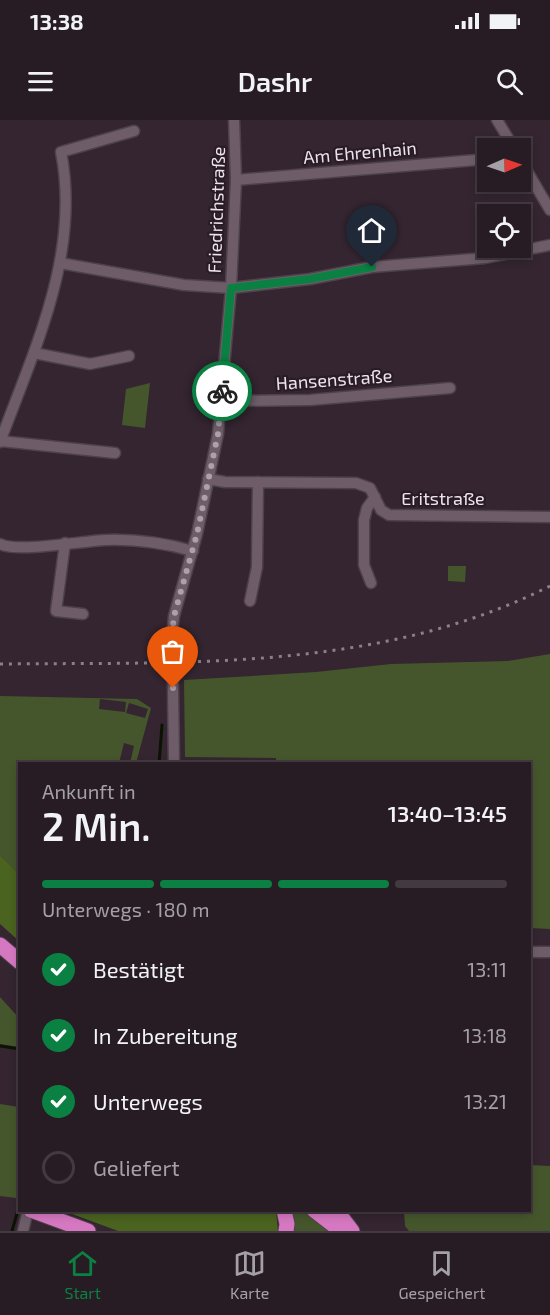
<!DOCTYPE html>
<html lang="de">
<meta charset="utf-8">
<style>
:root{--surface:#271c24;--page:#2f252c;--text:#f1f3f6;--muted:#a4a1a6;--line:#433a41;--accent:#0b8043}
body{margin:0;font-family:"Exo 2",sans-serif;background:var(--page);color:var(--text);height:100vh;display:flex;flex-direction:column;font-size:22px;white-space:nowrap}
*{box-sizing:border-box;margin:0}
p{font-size:20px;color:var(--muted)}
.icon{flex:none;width:33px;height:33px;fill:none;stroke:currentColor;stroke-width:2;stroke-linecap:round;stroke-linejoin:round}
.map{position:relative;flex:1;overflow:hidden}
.panel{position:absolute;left:18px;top:642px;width:513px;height:450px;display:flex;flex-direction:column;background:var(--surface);border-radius:0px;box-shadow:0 3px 9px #0003,0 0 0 2px var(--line)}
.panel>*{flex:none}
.needle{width:39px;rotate:88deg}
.buttons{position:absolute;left:477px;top:18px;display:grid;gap:12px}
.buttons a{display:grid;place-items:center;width:54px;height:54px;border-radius:0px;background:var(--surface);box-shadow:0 3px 9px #0003,0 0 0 2px var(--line);font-size:30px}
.pin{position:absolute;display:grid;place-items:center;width:51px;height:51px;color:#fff;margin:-62px -26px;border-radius:50% 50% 50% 0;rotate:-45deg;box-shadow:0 0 6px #0007}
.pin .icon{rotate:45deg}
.courier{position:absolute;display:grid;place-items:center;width:60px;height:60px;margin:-30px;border:4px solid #0b8043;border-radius:50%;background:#fff;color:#222;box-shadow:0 2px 8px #0007}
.headline em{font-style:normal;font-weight:600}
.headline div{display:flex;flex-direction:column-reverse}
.headline{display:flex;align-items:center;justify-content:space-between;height:102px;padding:0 24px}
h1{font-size:39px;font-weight:600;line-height:45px}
.bar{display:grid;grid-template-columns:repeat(4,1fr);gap:9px 6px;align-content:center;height:72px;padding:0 24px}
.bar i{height:8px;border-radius:4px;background:var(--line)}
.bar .current{background:var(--accent)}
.bar p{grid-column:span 4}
ol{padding:0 24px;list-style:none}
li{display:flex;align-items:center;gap:18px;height:66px}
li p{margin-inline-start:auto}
li .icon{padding:6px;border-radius:50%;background:var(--accent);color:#fff;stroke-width:4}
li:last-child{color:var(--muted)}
li i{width:33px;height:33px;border:3px solid var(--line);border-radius:50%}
.status{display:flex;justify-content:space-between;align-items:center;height:42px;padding:0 30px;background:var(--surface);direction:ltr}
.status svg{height:16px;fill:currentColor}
header{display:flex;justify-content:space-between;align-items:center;height:78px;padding:0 24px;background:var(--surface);font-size:27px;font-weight:600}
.menu{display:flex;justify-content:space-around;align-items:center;height:84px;border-top:2px solid var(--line);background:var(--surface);font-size:16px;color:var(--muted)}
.menu a{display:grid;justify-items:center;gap:3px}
.menu .current{color:var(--accent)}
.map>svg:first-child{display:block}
.green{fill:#45562c;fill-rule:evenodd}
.forest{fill:#4a631f}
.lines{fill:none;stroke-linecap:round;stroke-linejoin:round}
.stream{stroke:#0b1302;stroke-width:3}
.minor-casing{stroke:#4d414a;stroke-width:13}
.highway-casing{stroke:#4d414a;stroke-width:17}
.minor{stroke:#6e5d69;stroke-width:10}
.highway{stroke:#d578c1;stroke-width:15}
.rail{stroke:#8c7f89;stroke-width:3;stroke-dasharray:3 6;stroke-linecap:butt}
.minor-bridge-casing{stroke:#4d414a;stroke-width:13;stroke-linecap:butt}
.minor-bridge{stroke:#6e5d69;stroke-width:10}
.done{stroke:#aca0a9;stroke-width:6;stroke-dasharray:0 10.8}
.route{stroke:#0b8043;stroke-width:8}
.labels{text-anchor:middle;stroke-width:4.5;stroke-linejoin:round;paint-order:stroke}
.street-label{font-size:18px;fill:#ede3ea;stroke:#291c26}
</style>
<div class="status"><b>13:38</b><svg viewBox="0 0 49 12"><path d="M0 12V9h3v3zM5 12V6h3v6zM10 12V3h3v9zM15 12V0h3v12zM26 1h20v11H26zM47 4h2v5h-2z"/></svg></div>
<header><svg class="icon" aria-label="menu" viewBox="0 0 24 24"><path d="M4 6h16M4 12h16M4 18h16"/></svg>Dashr<svg class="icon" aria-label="search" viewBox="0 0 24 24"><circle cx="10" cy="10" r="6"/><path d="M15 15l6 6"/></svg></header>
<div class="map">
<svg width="550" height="1111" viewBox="0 0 550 1111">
<rect width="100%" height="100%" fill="#342530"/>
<g class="green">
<polygon points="150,263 145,308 122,305 126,269"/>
<polygon points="448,446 466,446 465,462 448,461"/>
<polygon points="550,534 550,809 530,808 530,644 276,644 276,638 185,637 184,560 316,552 391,544 508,541"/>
<path d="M0,576L137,579L151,588L136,643H130L134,626L124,623L119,643L20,644L19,754L0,735ZM100,579L126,582L125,592L99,589ZM129,583L148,589L145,598L126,593Z"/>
<polygon points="0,877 19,898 19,927 0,924"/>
<polygon points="0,984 19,987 20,1060 16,1078 0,1076"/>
<polygon points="530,1045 550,1046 550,1111 409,1111 405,1106 404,1091 530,1090"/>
<polygon points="288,1091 304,1091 331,1111 289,1111"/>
</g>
<g class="forest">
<polygon points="0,735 19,754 19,821 0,804"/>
<polygon points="64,1091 276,1091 278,1111 118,1111"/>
</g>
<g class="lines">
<g class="stream">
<polyline points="159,644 162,605"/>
<polyline points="0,926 20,929"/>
<polyline points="12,1111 20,1083"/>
</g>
<g class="minor-casing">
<g id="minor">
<polyline points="497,0 514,28"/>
<polyline points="520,39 550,90"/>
<polyline points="236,60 488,39"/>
<polyline points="60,143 184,165 231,168 310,159 372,147 485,138 550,125"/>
<polyline points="34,233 90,244 129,236"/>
<polyline points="221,281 310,280 450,268"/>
<polyline points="0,321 115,333"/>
<path d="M0,322C34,230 81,133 61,32L134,11"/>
<polyline points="208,359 225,362 356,363 370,368 381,390 389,395 550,397"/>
<polyline points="65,423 56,491 83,494"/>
<path d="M0,424C18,433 82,421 106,420C135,419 164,423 193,431"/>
<polyline points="371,463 364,445 364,400 367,388 375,377"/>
<polyline points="250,481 257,447 258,362"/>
<polyline points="172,515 174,496 197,414 218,314 231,168 236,60 234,0"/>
<polyline points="173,568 174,644"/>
<polyline points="530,832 550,832"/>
<polyline points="23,1111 28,1090"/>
</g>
</g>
<g class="highway-casing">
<g id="highway">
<polyline points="0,825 20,842"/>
<polyline points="31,1090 88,1111"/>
<polyline points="284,1090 287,1104 286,1111"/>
<polyline points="314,1090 341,1111"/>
<polyline points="336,1090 352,1111"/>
</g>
</g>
<use href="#minor" class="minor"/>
<use href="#highway" class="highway"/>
<path class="rail" d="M0,544C185,542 379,552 550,466"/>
<g class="minor-bridge-casing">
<polyline id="minor-bridge" points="172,515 173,568"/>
</g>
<use href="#minor-bridge" class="minor-bridge"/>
</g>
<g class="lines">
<polyline class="done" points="173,568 172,515 174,496 197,414 218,314 222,271"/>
<polyline class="route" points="222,271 231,168 310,159 372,147"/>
</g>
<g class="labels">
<g class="street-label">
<text transform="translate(360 33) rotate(-5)" y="6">Am Ehrenhain</text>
<text transform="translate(217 90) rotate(-88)" y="6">Friedrichstraße</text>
<text transform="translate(334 260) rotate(-4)" y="6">Hansenstraße</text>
<text x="443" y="385">Eritstraße</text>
</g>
</g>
</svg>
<div class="buttons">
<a><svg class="needle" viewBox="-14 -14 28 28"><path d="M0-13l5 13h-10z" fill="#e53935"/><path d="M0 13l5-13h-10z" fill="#a4a1a6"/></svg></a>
<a><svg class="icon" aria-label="locate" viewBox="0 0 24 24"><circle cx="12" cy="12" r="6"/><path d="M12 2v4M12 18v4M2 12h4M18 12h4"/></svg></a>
</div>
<div class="pin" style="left:173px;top:568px;background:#ea580c"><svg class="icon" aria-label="bag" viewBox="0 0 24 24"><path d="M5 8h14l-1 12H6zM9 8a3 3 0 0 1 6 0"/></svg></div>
<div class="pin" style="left:372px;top:147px;background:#1f2937"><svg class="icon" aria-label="home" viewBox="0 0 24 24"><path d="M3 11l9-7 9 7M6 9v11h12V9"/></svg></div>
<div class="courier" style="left:222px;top:271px"><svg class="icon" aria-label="bike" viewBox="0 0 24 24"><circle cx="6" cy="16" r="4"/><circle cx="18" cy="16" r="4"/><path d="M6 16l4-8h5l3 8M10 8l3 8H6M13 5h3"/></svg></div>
<section class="panel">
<div class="headline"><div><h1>2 Min.</h1><p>Ankunft in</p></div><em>13:40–13:45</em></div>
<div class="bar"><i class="current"></i><i class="current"></i><i class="current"></i><i></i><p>Unterwegs · 180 m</p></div>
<ol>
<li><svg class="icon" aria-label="check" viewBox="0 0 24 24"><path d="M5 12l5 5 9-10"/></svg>Bestätigt<p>13:11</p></li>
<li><svg class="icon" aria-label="check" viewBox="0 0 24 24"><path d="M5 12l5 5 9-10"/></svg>In Zubereitung<p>13:18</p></li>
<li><svg class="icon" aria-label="check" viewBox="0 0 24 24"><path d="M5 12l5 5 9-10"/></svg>Unterwegs<p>13:21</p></li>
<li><i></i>Geliefert</li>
</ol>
</section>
</div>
<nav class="menu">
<a class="current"><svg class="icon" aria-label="home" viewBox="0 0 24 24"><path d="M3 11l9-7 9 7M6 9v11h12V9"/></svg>Start</a>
<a><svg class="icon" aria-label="map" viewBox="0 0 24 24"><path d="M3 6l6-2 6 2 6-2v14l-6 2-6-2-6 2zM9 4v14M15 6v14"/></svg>Karte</a>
<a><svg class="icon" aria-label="saved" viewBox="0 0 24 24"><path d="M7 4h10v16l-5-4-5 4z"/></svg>Gespeichert</a>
</nav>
